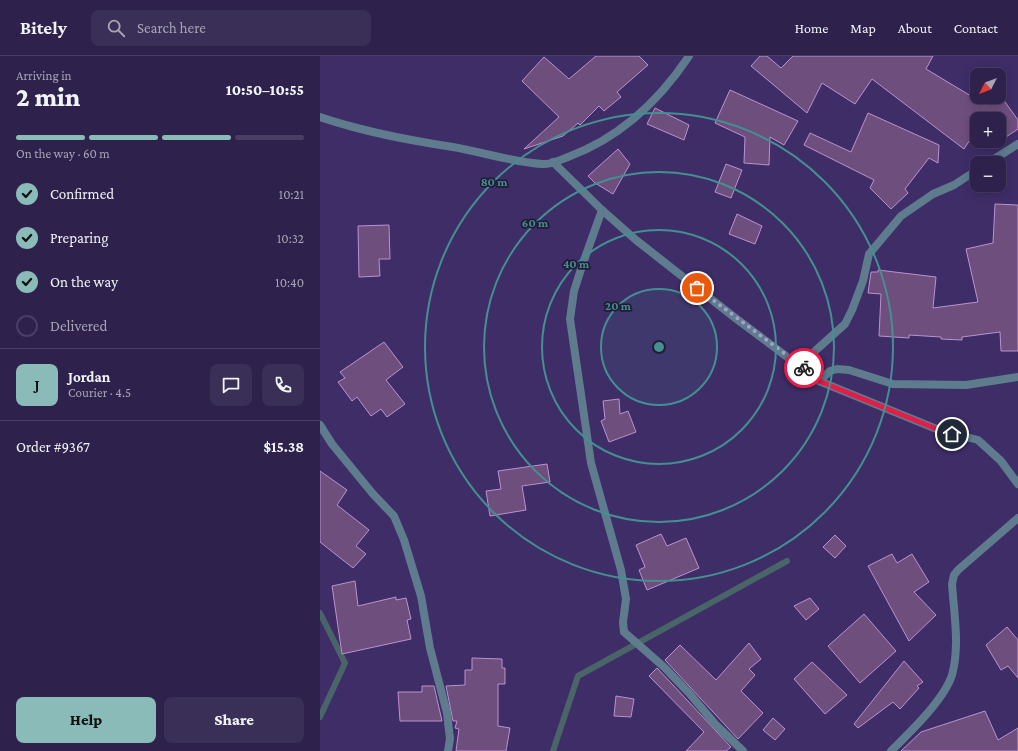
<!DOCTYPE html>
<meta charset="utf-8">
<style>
:root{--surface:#2e224d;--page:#3a2f57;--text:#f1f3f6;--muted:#a7a4b6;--line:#493f65;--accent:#8bbbb9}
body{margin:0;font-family:"Crimson Pro",serif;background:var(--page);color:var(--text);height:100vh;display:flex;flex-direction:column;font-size:15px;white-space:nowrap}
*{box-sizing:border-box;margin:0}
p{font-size:13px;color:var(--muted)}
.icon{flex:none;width:22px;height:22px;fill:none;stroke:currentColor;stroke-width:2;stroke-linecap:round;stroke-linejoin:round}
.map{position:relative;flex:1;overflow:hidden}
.drawer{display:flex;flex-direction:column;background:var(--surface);width:320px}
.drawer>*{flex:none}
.needle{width:26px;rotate:228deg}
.fabs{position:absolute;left:650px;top:12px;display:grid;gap:8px}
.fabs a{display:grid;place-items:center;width:36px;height:36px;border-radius:8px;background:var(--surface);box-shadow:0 2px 10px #0003,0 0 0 1px var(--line);font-size:20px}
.pin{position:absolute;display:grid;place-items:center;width:34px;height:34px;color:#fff;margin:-17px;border:2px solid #fff;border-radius:50%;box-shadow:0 1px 4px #0007}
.courier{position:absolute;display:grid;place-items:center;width:40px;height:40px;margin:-20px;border:3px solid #e11d48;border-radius:50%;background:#fff;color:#222;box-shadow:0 1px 5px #0007}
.summary em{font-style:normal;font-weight:800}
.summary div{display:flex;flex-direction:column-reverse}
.summary{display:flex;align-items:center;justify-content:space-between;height:68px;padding:0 16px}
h1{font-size:26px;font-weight:800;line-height:30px}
.bar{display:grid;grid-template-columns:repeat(4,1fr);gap:6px 4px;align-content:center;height:48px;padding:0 16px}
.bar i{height:5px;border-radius:3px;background:var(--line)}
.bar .selected{background:var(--accent)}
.bar p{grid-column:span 4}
.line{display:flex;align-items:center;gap:10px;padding:0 16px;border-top:1px solid var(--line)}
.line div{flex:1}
.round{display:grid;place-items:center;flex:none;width:42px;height:42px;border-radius:8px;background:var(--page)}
ol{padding:0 16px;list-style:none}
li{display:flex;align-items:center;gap:12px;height:44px}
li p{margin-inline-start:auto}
li .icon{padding:4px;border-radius:50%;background:var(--accent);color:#111;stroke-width:4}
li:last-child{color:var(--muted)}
li i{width:22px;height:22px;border:2px solid var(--line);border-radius:50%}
.cta{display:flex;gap:8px;margin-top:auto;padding:8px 16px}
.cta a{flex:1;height:46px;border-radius:8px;background:var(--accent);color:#111;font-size:16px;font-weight:800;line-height:46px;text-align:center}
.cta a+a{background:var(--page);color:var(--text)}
header{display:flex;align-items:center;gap:24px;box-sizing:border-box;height:56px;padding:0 20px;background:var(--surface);border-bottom:1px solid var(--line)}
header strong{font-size:19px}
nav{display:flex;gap:22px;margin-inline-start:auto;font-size:14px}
.search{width:280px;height:36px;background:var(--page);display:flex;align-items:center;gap:10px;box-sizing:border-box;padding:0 14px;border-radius:8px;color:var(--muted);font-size:15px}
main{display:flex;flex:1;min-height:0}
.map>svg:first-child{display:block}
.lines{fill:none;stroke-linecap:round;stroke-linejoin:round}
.stream{stroke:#496568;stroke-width:6}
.building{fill:#6e4e7d;stroke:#bb92d0}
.street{stroke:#5e7c8e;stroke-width:8}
.done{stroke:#a99ec9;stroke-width:4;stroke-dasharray:0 7.2}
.route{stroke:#e11d48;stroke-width:5}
.ring{fill:none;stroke:#448f92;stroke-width:2}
.centre{fill:#448f92;stroke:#221c36;stroke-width:2}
.ring-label{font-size:12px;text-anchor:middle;font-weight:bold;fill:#448f92;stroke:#221c36;stroke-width:3.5;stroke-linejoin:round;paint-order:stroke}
</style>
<header>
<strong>Bitely</strong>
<div class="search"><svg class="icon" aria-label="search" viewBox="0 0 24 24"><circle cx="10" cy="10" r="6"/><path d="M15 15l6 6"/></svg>Search here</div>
<nav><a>Home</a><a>Map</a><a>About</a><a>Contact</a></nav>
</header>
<main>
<section class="drawer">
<div class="summary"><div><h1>2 min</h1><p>Arriving in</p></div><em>10:50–10:55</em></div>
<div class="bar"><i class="selected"></i><i class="selected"></i><i class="selected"></i><i></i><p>On the way · 60 m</p></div>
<ol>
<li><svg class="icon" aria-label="check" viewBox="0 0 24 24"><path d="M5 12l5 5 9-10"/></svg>Confirmed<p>10:21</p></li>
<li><svg class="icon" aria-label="check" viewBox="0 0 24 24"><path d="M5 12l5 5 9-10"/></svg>Preparing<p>10:32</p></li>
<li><svg class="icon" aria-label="check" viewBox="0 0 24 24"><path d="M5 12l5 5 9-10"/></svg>On the way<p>10:40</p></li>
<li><i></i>Delivered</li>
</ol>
<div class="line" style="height:72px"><b class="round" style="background:var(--accent);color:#111">J</b><div><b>Jordan</b><p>Courier · 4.5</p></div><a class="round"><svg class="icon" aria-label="chat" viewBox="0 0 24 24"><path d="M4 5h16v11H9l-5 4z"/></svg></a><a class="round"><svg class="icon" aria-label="phone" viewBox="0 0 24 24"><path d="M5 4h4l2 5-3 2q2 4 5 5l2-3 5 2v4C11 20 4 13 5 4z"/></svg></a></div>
<div class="line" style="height:52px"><div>Order #9367</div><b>$15.38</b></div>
<div class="cta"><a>Help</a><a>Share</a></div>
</section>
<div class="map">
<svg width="698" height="695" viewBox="0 0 698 695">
<rect width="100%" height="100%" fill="#3e2d67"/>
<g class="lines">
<g class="stream">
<polyline points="0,557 25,607 0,661"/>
<polyline points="233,695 258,620 467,505"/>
</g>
</g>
<g class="building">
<polygon points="276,0 319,0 328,9 297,36 301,41 284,55 279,50 260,69 258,67 243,80 204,93 239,61 202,25 224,1 249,23"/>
<polygon points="440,0 447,0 461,12 473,0 613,0 606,13 666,49 680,39 698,64 698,73 683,83 679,77 679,63 669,63 666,59 664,63 657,63 657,73 644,93 552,23 535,48 502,27 487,57 431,10"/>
<polygon points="410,34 478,65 464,89 450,81 449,109 424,107 425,81 395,67"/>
<polygon points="335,52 369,69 364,84 327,68"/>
<polygon points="548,57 619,89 618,107 609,102 585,133 588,137 571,153 550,132 554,124 484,89 490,77 531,96"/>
<polygon points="298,93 310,108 293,138 275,127 268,120"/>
<polygon points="406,108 422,114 411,142 395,136"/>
<polygon points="675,148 698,149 698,295 681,295 680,276 642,281 642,284 621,283 621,281 589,279 589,282 559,280 561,238 548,237 551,216 558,216 558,214 616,221 613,252 658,246 646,193 673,187"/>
<polygon points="417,158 442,170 435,188 409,178"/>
<polygon points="69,169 70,203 59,203 60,220 39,221 38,170"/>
<polygon points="64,286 83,311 66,324 85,348 67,361 61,353 51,360 37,341 32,345 18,326 25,322 20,316"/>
<polygon points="299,343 300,358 308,355 316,376 289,386 281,365 285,363 283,345"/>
<polygon points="227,408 230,426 202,430 206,454 170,460 166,435 181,433 178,415"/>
<polygon points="0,415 27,434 17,449 49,474 36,490 46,498 33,512 0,486"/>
<polygon points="341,478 347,490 366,482 379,512 327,534 319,514 325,511 316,489"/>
<polygon points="515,479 526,490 515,502 503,491"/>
<polygon points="572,498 577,507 592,498 609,526 594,536 616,559 589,585 548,510"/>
<polygon points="35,525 38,550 76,541 76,544 86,542 91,563 87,564 91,583 22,598 12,530"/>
<polygon points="490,542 499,553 486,564 474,550"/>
<polygon points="544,558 576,595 540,627 508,590"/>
<polygon points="687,571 698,584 698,622 688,610 681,614 666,589"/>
<polygon points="429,587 441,603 429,613 435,619 421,635 443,657 418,683 345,604 360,589 396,624"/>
<polygon points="152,602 182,603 182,612 185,612 185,628 178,628 178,670 190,672 186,695 136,695 139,673 135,672 137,665 133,665 126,630 145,629 145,614 152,614"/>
<polygon points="584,605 603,626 597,630 599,632 580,653 573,646 538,672 534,668"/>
<polygon points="492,606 527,639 505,658 474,623"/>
<polygon points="337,612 411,691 406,695 366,695 384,676 329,620"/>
<polygon points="102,630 114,630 122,665 80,665 78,636 102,636"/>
<polygon points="296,640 314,643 311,661 294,660"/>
<polygon points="665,655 678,684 698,672 698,695 581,695 601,676"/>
<polygon points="453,662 465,673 455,684 443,674"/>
</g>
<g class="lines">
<g class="street">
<path d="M0,61C44,76 88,84 133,91C162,96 192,106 222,108C230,109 240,104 248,101C299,82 339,45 369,0"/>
<polyline points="233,106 282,154 316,184 414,261 499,325 619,374 658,384 681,405 698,428"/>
<polyline points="668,107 698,88"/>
<polyline points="282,154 262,210 254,235 250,263 271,407 301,514 306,543 303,566 304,576 344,611 369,637 396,669 423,695"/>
<polyline points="483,312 495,295 525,268 532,254 543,225 549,198 581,160 613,138 634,129 657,114"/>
<polyline points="499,325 510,315 517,313 529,314 573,328 646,329 698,321"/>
<polyline points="0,369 12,388 53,438 74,460 84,484 101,540 110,592 127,657 130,683 128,695"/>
<path d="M571,695C590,676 624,644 632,619C640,591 634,557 632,528L634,519L638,514L698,462"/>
</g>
</g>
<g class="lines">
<polyline class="done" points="377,232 484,312"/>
<polyline class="route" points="484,312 499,325 619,374 632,378"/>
</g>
<circle cx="339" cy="291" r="58" fill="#448f92" fill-opacity=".12"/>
<g class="ring">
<circle cx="339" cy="291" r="58"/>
<circle cx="339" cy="291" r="117"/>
<circle cx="339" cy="291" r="175"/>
<circle cx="339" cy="291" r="234"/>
</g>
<circle cx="339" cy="291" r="6" class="centre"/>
<g class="ring-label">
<text x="174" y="130">80 m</text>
<text x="215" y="171">60 m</text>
<text x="256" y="212">40 m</text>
<text x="298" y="254">20 m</text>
</g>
</svg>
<div class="fabs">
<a><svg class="needle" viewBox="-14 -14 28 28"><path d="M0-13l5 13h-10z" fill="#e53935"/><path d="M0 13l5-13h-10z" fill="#a7a4b6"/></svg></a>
<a>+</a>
<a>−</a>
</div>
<div class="pin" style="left:377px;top:232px;background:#ea580c"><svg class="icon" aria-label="bag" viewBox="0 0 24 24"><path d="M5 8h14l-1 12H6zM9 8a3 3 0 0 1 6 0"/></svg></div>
<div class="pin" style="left:632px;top:378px;background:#1f2937"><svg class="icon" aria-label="home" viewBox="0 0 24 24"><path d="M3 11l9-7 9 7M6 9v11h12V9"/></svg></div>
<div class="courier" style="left:484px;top:312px"><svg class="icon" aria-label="bike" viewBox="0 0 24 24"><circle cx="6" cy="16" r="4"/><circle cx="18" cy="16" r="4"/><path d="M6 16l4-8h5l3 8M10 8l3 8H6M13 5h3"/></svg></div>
</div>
</main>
